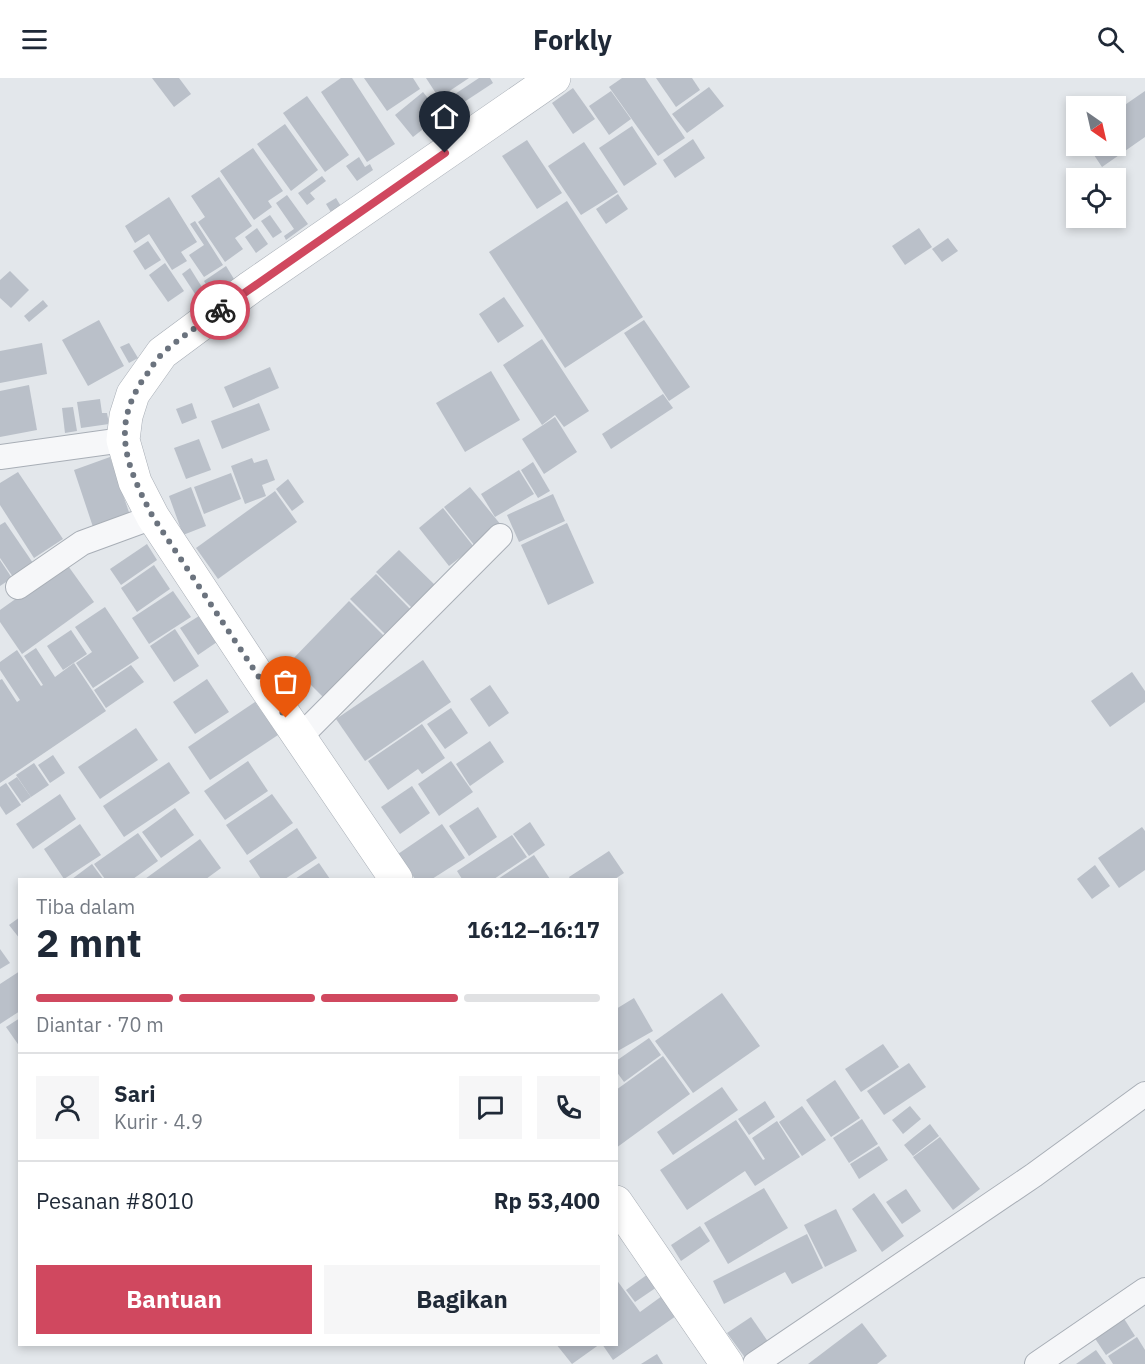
<!DOCTYPE html>
<html lang="id">
<meta charset="utf-8">
<style>
:root{--surface:#fff;--page:#f6f6f7;--text:#1f2937;--muted:#747a83;--line:#e0e1e3;--accent:#d0485f}
body{margin:0;font-family:"IBM Plex Sans",sans-serif;background:var(--page);color:var(--text);height:100vh;display:flex;flex-direction:column;font-size:22px;white-space:nowrap}
*{box-sizing:border-box;margin:0}
p{font-size:20px;color:var(--muted)}
.icon{flex:none;width:33px;height:33px;fill:none;stroke:currentColor;stroke-width:2;stroke-linecap:round;stroke-linejoin:round}
.map{position:relative;flex:1;overflow:hidden}
.panel{position:absolute;left:18px;top:800px;width:600px;height:468px;display:flex;flex-direction:column;background:var(--surface);border-radius:0px;box-shadow:0 3px 9px #0003}
.panel>*{flex:none}
.needle{width:39px;rotate:146deg}
.controls{position:absolute;left:1066px;top:18px;display:grid;gap:12px}
.controls a{display:grid;place-items:center;width:60px;height:60px;border-radius:0px;background:var(--surface);box-shadow:0 3px 9px #0003;font-size:30px}
.pin{position:absolute;display:grid;place-items:center;width:51px;height:51px;color:#fff;margin:-62px -26px;border-radius:50% 50% 50% 0;rotate:-45deg;box-shadow:0 0 6px #0007}
.pin .icon{rotate:45deg}
.courier{position:absolute;display:grid;place-items:center;width:60px;height:60px;margin:-30px;border:4px solid #d0485f;border-radius:50%;background:#fff;color:#222;box-shadow:0 2px 8px #0007}
.head em{font-style:normal;font-weight:700}
.head div{display:flex;flex-direction:column-reverse}
.head{display:flex;align-items:center;justify-content:space-between;height:102px;padding:0 18px}
h1{font-size:39px;font-weight:700;line-height:45px}
.bar{display:grid;grid-template-columns:repeat(4,1fr);gap:9px 6px;align-content:center;height:72px;padding:0 18px}
.bar i{height:8px;border-radius:4px;background:var(--line)}
.bar .selected{background:var(--accent)}
.bar p{grid-column:span 4}
.line{display:flex;align-items:center;gap:15px;padding:0 18px;border-top:2px solid var(--line)}
.line div{flex:1}
.round{display:grid;place-items:center;flex:none;width:63px;height:63px;border-radius:0px;background:var(--page)}
.action{display:flex;gap:12px;margin-top:auto;padding:12px 18px}
.action a{flex:1;height:69px;border-radius:0px;background:var(--accent);color:#fff;font-size:24px;font-weight:700;line-height:69px;text-align:center}
.action a+a{background:var(--page);color:var(--text)}
header{display:flex;justify-content:space-between;align-items:center;height:78px;padding:0 18px;background:var(--surface);font-size:27px;font-weight:700}
.map>svg:first-child{display:block}
.building{fill:#bac0c9}
.lines{fill:none;stroke-linecap:round;stroke-linejoin:round}
.street-casing{stroke:#a8aeb6;stroke-width:26}
.secondary-casing{stroke:#a8aeb6;stroke-width:34}
.street{stroke:#f6f7f9;stroke-width:24}
.secondary{stroke:#fff;stroke-width:33}
.done{stroke:#6b737e;stroke-width:6;stroke-dasharray:0 10.8}
.route{stroke:#d0485f;stroke-width:8}
</style>
<header><svg class="icon" aria-label="menu" viewBox="0 0 24 24"><path d="M4 6h16M4 12h16M4 18h16"/></svg>Forkly<svg class="icon" aria-label="search" viewBox="0 0 24 24"><circle cx="10" cy="10" r="6"/><path d="M15 15l6 6"/></svg></header>
<div class="map">
<svg width="1145" height="1286" viewBox="0 0 1145 1286">
<rect width="100%" height="100%" fill="#e3e7eb"/>
<g class="building">
<polygon points="152,0 179,0 191,16 174,29"/>
<polygon points="341,0 352,0 395,66 367,84 321,14"/>
<polygon points="364,0 413,0 420,11 387,33"/>
<polygon points="426,0 469,0 439,20"/>
<polygon points="479,0 490,0 493,5 452,32 446,22"/>
<polygon points="622,0 645,0 685,60 658,78 609,9"/>
<polygon points="656,0 692,0 700,12 676,29"/>
<polygon points="709,9 724,28 687,55 672,36"/>
<polygon points="573,10 595,41 573,56 552,25"/>
<polygon points="611,13 631,41 609,57 589,28"/>
<polygon points="1145,13 1145,59 1102,89 1088,68 1116,68 1116,33"/>
<polygon points="423,14 441,37 413,59 395,37"/>
<polygon points="307,18 349,77 325,94 283,35"/>
<polygon points="285,46 318,92 291,113 257,66"/>
<polygon points="632,48 657,86 624,108 599,70"/>
<polygon points="693,61 705,80 675,100 663,82"/>
<polygon points="527,62 562,115 537,131 502,78"/>
<polygon points="584,64 618,114 581,137 548,88"/>
<polygon points="253,70 283,113 268,123 272,129 254,142 220,93"/>
<polygon points="359,79 365,89 370,86 373,92 357,103 346,88"/>
<polygon points="322,98 326,103 310,115 315,121 307,127 298,115"/>
<polygon points="219,99 252,148 235,160 243,171 225,184 198,144 205,139 191,118"/>
<polygon points="618,116 628,131 606,146 596,131"/>
<polygon points="287,117 308,146 286,162 284,158 294,151 276,125"/>
<polygon points="169,119 197,164 181,174 187,183 172,192 149,156 135,165 125,148"/>
<polygon points="336,120 342,130 332,136 326,126"/>
<polygon points="567,123 643,239 565,290 489,174"/>
<polygon points="270,137 282,154 273,160 261,143"/>
<polygon points="195,143 223,187 204,199 189,177 204,167 190,146"/>
<polygon points="257,150 268,166 256,175 245,159"/>
<polygon points="919,150 932,169 905,187 892,168"/>
<polygon points="948,160 958,173 942,184 932,171"/>
<polygon points="148,163 161,182 145,192 133,173"/>
<polygon points="165,185 184,213 168,224 149,197"/>
<polygon points="226,188 234,201 212,216 204,203"/>
<polygon points="190,190 205,214 197,219 182,196"/>
<polygon points="10,193 29,212 11,230 0,220 0,202"/>
<polygon points="504,219 524,248 498,265 479,236"/>
<polygon points="43,222 48,228 29,244 24,238"/>
<polygon points="99,242 124,288 88,308 62,262"/>
<polygon points="644,242 690,309 669,323 624,255"/>
<polygon points="542,261 589,333 564,349 555,337 542,347 503,287"/>
<polygon points="42,265 47,296 0,305 0,273"/>
<polygon points="129,265 138,280 129,285 120,269"/>
<polygon points="270,289 279,310 233,330 224,309"/>
<polygon points="491,293 520,342 465,374 436,325"/>
<polygon points="29,307 37,352 0,359 0,313"/>
<polygon points="663,316 673,330 611,371 602,356"/>
<polygon points="100,321 102,335 107,335 109,346 81,350 77,324"/>
<polygon points="192,325 197,340 182,346 176,331"/>
<polygon points="259,325 270,352 222,371 211,343"/>
<polygon points="73,329 77,353 65,355 62,330"/>
<polygon points="555,339 577,374 544,396 522,361"/>
<polygon points="199,361 211,392 186,401 174,370"/>
<polygon points="110,379 131,440 94,452 74,392"/>
<polygon points="252,380 254,385 267,381 275,402 262,407 266,418 245,426 231,388"/>
<polygon points="533,384 550,413 538,420 521,392"/>
<polygon points="519,392 534,416 495,439 481,416"/>
<polygon points="18,394 63,461 34,480 0,427 0,405"/>
<polygon points="231,395 241,421 204,436 194,409"/>
<polygon points="288,401 304,424 292,433 276,411"/>
<polygon points="191,409 206,448 183,457 169,418"/>
<polygon points="470,409 501,447 475,468 444,429"/>
<polygon points="275,413 297,444 218,501 196,470"/>
<polygon points="553,416 565,443 519,464 507,437"/>
<polygon points="443,430 474,469 449,488 419,450"/>
<polygon points="5,444 33,485 13,499 0,480 0,447"/>
<polygon points="567,445 594,505 548,527 521,467"/>
<polygon points="147,466 157,482 121,507 110,491"/>
<polygon points="399,472 437,509 414,532 376,494"/>
<polygon points="0,482 12,500 0,508"/>
<polygon points="66,485 94,524 22,576 0,544 0,532"/>
<polygon points="154,487 170,511 137,534 121,510"/>
<polygon points="376,496 413,534 388,559 350,521"/>
<polygon points="173,513 191,539 149,566 132,540"/>
<polygon points="349,523 387,561 326,622 289,585"/>
<polygon points="105,529 139,580 93,610 76,585 92,574 75,549"/>
<polygon points="199,538 217,564 198,577 180,550"/>
<polygon points="175,551 199,588 174,604 150,568"/>
<polygon points="71,552 87,576 63,592 47,568"/>
<polygon points="36,570 55,599 74,585 106,633 0,705 0,602 2,601 17,624 20,622 0,592 0,584 17,572 41,608 43,607 24,578"/>
<polygon points="423,582 451,624 365,683 336,641"/>
<polygon points="131,587 144,604 106,630 94,612"/>
<polygon points="1132,594 1145,613 1145,624 1110,649 1091,623"/>
<polygon points="207,601 229,634 195,656 173,624"/>
<polygon points="490,607 509,635 489,649 470,621"/>
<polygon points="255,624 278,657 210,702 188,669"/>
<polygon points="451,630 468,655 445,671 427,646"/>
<polygon points="422,646 445,680 422,696 418,691 388,712 368,683"/>
<polygon points="136,650 158,682 100,721 78,689"/>
<polygon points="490,663 504,684 470,708 456,686"/>
<polygon points="53,677 65,695 50,705 38,687"/>
<polygon points="248,683 268,713 225,742 204,713"/>
<polygon points="451,683 473,714 439,738 418,706"/>
<polygon points="169,684 190,715 124,759 103,728"/>
<polygon points="34,685 49,707 31,719 16,697"/>
<polygon points="17,699 31,719 22,725 8,705"/>
<polygon points="6,705 21,727 6,737 0,728 0,709"/>
<polygon points="412,708 430,735 400,756 381,729"/>
<polygon points="60,716 76,741 33,771 16,746"/>
<polygon points="272,716 293,745 247,777 226,747"/>
<polygon points="478,729 497,759 469,778 449,748"/>
<polygon points="175,730 194,757 161,780 142,754"/>
<polygon points="530,744 545,767 529,778 513,756"/>
<polygon points="80,746 101,777 64,801 44,771"/>
<polygon points="442,746 465,780 432,801 415,801 398,776"/>
<polygon points="1142,749 1145,753 1145,792 1119,810 1098,780"/>
<polygon points="297,750 317,780 285,801 261,801 249,783"/>
<polygon points="138,755 158,783 133,801 105,801 94,786"/>
<polygon points="512,757 527,779 494,801 462,801 457,793"/>
<polygon points="200,761 221,790 206,801 145,801"/>
<polygon points="609,773 624,795 615,801 570,801 569,799"/>
<polygon points="534,777 550,801 498,801"/>
<polygon points="319,785 330,801 295,801"/>
<polygon points="92,786 103,801 72,801"/>
<polygon points="1095,787 1110,808 1092,821 1077,801"/>
<polygon points="20,839 20,861 9,847"/>
<polygon points="0,871 10,885 0,891"/>
<polygon points="20,893 20,933 0,946 0,906"/>
<polygon points="722,915 760,968 693,1015 655,963"/>
<polygon points="634,920 653,953 616,974 616,931"/>
<polygon points="20,940 20,969 6,949"/>
<polygon points="649,960 661,977 624,1004 616,993 616,983"/>
<polygon points="883,966 899,989 861,1014 845,991"/>
<polygon points="663,978 690,1016 616,1070 616,1012"/>
<polygon points="909,985 926,1009 884,1037 867,1013"/>
<polygon points="835,1002 860,1040 831,1059 806,1022"/>
<polygon points="722,1009 738,1032 673,1077 657,1054"/>
<polygon points="765,1023 775,1039 749,1057 738,1041"/>
<polygon points="802,1028 826,1062 802,1078 779,1044"/>
<polygon points="910,1028 921,1041 903,1056 892,1042"/>
<polygon points="862,1041 878,1066 849,1085 833,1060"/>
<polygon points="736,1042 763,1082 765,1081 752,1060 777,1043 800,1079 755,1108 745,1093 687,1132 660,1092"/>
<polygon points="930,1046 939,1058 913,1078 904,1067"/>
<polygon points="940,1059 980,1111 953,1132 913,1079"/>
<polygon points="879,1068 888,1082 859,1101 850,1086"/>
<polygon points="764,1110 788,1150 728,1186 704,1145"/>
<polygon points="906,1111 921,1133 902,1146 886,1124"/>
<polygon points="874,1115 904,1158 882,1174 852,1131"/>
<polygon points="836,1131 857,1173 825,1189 804,1147"/>
<polygon points="700,1148 710,1163 681,1183 671,1167"/>
<polygon points="807,1156 823,1190 792,1206 785,1194 724,1226 713,1203"/>
<polygon points="648,1196 657,1209 635,1224 626,1212"/>
<polygon points="616,1201 640,1234 662,1218 676,1238 613,1282 602,1266 616,1266"/>
<polygon points="751,1239 769,1265 746,1281 727,1255"/>
<polygon points="1123,1239 1135,1258 1106,1277 1094,1259"/>
<polygon points="862,1245 887,1278 877,1286 808,1286"/>
<polygon points="1137,1259 1145,1272 1145,1286 1113,1286 1108,1278"/>
<polygon points="556,1266 600,1266 572,1286"/>
<polygon points="1096,1272 1106,1286 1076,1286"/>
<polygon points="657,1276 663,1286 641,1286"/>
</g>
<g class="lines">
<g class="street-casing">
<g id="street">
<polyline points="0,379 123,362"/>
<polyline points="18,509 82,465 153,439"/>
<polyline points="300,659 500,458"/>
<polyline points="755,1286 1034,1097 1145,1016"/>
<polyline points="1037,1286 1145,1212"/>
</g>
</g>
<g class="secondary-casing">
<g id="secondary">
<polyline points="396,801 260,601 153,439 135,404 123,362 126,338 133,316 162,275 251,209 554,0"/>
<polyline points="616,1124 727,1286"/>
</g>
</g>
<use href="#street" class="street"/>
<use href="#secondary" class="secondary"/>
</g>
<g class="lines">
<path class="done" d="M220,232C201,246 181,259 164,274C157,280 152,289 147,296C109,347 126,388 153,439L286,640"/>
<polyline class="route" points="220,232 445,75"/>
</g>
</svg>
<div class="controls">
<a><svg class="needle" viewBox="-14 -14 28 28"><path d="M0-13l5 13h-10z" fill="#e53935"/><path d="M0 13l5-13h-10z" fill="#747a83"/></svg></a>
<a><svg class="icon" aria-label="locate" viewBox="0 0 24 24"><circle cx="12" cy="12" r="6"/><path d="M12 2v4M12 18v4M2 12h4M18 12h4"/></svg></a>
</div>
<div class="pin" style="left:286px;top:640px;background:#ea580c"><svg class="icon" aria-label="bag" viewBox="0 0 24 24"><path d="M5 8h14l-1 12H6zM9 8a3 3 0 0 1 6 0"/></svg></div>
<div class="pin" style="left:445px;top:75px;background:#1f2937"><svg class="icon" aria-label="home" viewBox="0 0 24 24"><path d="M3 11l9-7 9 7M6 9v11h12V9"/></svg></div>
<div class="courier" style="left:220px;top:232px"><svg class="icon" aria-label="bike" viewBox="0 0 24 24"><circle cx="6" cy="16" r="4"/><circle cx="18" cy="16" r="4"/><path d="M6 16l4-8h5l3 8M10 8l3 8H6M13 5h3"/></svg></div>
<section class="panel">
<div class="head"><div><h1>2 mnt</h1><p>Tiba dalam</p></div><em>16:12–16:17</em></div>
<div class="bar"><i class="selected"></i><i class="selected"></i><i class="selected"></i><i></i><p>Diantar · 70 m</p></div>
<div class="line" style="height:108px"><a class="round"><svg class="icon" aria-label="person" viewBox="0 0 24 24"><circle cx="12" cy="8" r="4"/><path d="M4 21q1-7 8-7t8 7"/></svg></a><div><b>Sari</b><p>Kurir · 4.9</p></div><a class="round"><svg class="icon" aria-label="chat" viewBox="0 0 24 24"><path d="M4 5h16v11H9l-5 4z"/></svg></a><a class="round"><svg class="icon" aria-label="phone" viewBox="0 0 24 24"><path d="M5 4h4l2 5-3 2q2 4 5 5l2-3 5 2v4C11 20 4 13 5 4z"/></svg></a></div>
<div class="line" style="height:78px"><div>Pesanan #8010</div><b>Rp 53,400</b></div>
<div class="action"><a>Bantuan</a><a>Bagikan</a></div>
</section>
</div>
